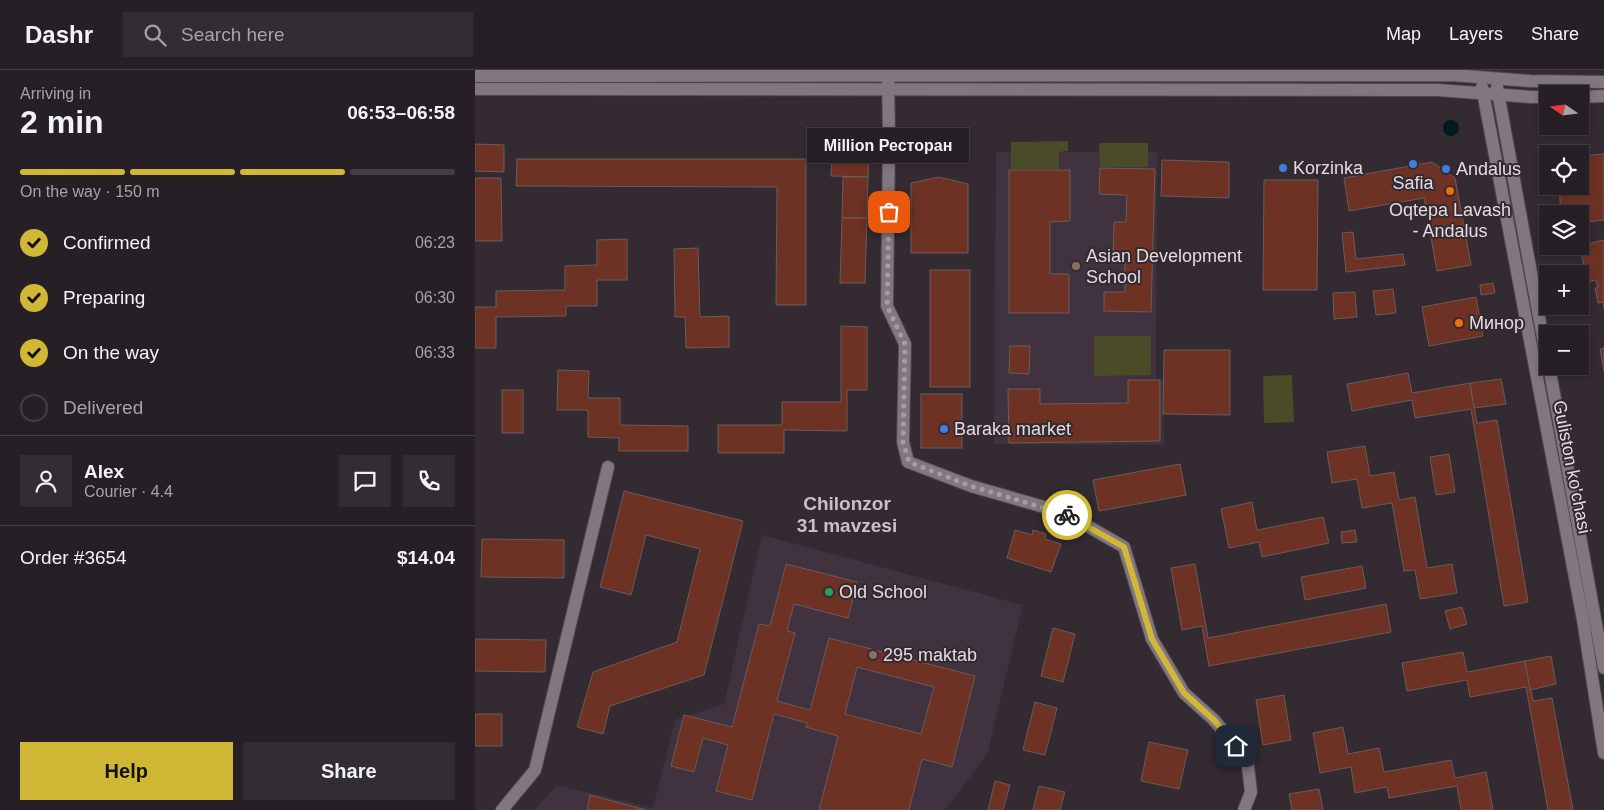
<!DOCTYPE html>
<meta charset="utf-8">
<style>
:root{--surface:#262026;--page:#322d32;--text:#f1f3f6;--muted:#a4a3a7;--line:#423e43;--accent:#d0b836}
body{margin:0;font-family:Arial,sans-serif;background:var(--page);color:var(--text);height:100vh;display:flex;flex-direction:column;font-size:19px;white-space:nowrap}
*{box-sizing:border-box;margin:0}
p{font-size:16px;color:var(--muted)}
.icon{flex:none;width:28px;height:28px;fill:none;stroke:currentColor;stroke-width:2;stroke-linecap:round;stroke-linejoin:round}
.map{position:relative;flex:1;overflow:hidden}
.drawer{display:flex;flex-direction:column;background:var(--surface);width:475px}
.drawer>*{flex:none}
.needle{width:32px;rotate:284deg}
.tools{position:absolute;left:1064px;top:15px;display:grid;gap:10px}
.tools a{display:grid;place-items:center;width:50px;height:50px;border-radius:0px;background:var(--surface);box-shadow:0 2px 8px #0003,0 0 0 1px var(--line);font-size:25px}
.pin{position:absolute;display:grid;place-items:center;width:42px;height:42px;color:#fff;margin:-21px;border-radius:10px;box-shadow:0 2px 8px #0006}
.courier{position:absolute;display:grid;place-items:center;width:50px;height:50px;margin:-25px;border:4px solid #d0b836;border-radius:50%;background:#fff;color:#222;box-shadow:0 1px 6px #0007}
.bubble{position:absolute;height:35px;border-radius:0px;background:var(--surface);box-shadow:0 2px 8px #0003,0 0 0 1px var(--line);font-size:16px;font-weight:600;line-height:35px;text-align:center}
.headline em{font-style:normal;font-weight:600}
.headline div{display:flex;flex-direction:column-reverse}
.headline{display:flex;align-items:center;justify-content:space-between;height:85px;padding:0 20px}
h1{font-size:32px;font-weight:600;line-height:38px}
.bar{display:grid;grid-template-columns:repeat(4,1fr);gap:8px 5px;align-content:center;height:60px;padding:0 20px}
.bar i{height:6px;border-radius:4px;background:var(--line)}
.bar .active{background:var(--accent)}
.bar p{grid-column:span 4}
.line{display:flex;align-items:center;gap:12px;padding:0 20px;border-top:1px solid var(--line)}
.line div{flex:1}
.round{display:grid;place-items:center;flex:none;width:52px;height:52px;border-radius:0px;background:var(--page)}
ol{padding:0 20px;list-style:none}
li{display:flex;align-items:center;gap:15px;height:55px}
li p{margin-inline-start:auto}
li .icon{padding:5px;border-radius:50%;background:var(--accent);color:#111;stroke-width:4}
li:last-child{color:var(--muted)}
li i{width:28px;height:28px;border:2px solid var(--line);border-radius:50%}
.action{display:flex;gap:10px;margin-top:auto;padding:10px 20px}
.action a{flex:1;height:58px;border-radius:0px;background:var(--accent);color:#111;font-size:20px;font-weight:600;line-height:58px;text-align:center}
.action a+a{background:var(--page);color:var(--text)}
header{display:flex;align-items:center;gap:30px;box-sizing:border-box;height:70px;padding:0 25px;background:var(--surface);border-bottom:1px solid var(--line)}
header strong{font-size:24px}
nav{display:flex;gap:28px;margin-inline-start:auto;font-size:18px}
.search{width:350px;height:45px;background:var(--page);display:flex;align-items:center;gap:12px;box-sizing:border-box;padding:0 18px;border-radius:0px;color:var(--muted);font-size:19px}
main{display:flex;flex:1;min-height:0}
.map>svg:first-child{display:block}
.built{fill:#40323f}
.green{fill:#494c27}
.water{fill:#001b1d}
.building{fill:#6e3224;stroke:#6a5c58;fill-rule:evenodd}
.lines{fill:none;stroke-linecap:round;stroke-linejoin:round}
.street-casing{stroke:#4f474e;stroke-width:14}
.secondary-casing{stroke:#4f474e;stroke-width:14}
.street{stroke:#827781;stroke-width:12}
.secondary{stroke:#827781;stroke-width:12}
.done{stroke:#a59ea4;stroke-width:5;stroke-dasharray:0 9}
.route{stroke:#d0b836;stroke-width:6}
.shop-dot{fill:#3f7fe0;stroke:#332a32;stroke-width:2}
.food-dot{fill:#e8710a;stroke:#332a32;stroke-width:2}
.education-dot{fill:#8d6e63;stroke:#332a32;stroke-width:2}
.leisure-dot{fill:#2e9e5b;stroke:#332a32;stroke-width:2}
.labels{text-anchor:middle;stroke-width:4;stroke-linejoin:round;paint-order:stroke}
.poi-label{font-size:18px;fill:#e2dce1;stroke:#332a32;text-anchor:start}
.street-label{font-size:18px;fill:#e2dce1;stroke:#332a32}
.neighbourhood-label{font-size:19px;font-weight:bold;fill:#cabec9;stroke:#332a32}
</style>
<header>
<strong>Dashr</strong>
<div class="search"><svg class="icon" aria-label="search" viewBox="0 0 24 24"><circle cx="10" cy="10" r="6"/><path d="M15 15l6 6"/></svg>Search here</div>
<nav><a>Map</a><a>Layers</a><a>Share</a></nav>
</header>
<main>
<section class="drawer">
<div class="headline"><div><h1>2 min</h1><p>Arriving in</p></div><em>06:53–06:58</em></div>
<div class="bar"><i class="active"></i><i class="active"></i><i class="active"></i><i></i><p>On the way · 150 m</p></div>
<ol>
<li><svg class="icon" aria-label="check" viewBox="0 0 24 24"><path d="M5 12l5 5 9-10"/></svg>Confirmed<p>06:23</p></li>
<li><svg class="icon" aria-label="check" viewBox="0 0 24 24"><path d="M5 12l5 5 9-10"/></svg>Preparing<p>06:30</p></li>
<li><svg class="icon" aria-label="check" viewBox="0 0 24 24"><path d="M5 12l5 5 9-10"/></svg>On the way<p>06:33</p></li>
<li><i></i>Delivered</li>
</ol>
<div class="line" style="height:90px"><a class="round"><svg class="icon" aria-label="person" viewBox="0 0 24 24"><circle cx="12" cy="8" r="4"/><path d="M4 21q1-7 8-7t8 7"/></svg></a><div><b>Alex</b><p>Courier · 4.4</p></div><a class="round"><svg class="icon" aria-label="chat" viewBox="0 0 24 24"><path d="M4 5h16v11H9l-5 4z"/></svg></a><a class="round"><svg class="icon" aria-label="phone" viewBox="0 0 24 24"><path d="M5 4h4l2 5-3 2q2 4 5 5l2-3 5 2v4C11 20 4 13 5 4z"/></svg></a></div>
<div class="line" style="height:65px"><div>Order #3654</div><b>$14.04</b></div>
<div class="action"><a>Help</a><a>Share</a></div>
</section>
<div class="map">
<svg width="1129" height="740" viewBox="0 0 1129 740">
<rect width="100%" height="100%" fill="#332a32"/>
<g class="built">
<polygon points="521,82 682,82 681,309 688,309 689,375 519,374"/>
<polygon points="287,465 548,535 512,685 470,740 59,740 82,715 178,738 200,650 249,634"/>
</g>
<g class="green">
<polygon points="593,71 593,81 584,82 584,99 536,99 536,72"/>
<polygon points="624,73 673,73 673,97 625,97"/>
<polygon points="619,266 676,266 676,305 619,306"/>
<polygon points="817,305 819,352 789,353 788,306"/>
</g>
<circle class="water" cx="976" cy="58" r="8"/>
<g class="building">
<polygon points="0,74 29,75 29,102 0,101"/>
<polygon points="357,84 394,85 393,107 356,106"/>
<polygon points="1129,84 1129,150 1105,153 1105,144 1086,144 1084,116 1105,116 1105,86"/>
<polygon points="42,89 331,89 331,235 301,235 302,117 41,116"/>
<polygon points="687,90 754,92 754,128 686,126"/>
<polygon points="957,92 980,108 996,195 962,201 949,128 874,141 869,108"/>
<polygon points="625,98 680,99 676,242 629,241 629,222 650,222 650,189 638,188 639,152 651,152 652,125 624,124"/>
<polygon points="534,100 595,100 595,151 575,152 575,204 594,204 594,243 534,243"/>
<polygon points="368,107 393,107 392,148 367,148"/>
<polygon points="464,107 493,114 493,183 436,183 436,113"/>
<polygon points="0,108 26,108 27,171 0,171"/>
<polygon points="789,110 843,110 842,220 788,220"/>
<polygon points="367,148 392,148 390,213 365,213"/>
<polygon points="878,162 881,189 928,184 930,195 871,202 867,163"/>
<polygon points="152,169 152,210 122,210 122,236 91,236 91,246 21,247 21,278 0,278 0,237 21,237 21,221 90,220 90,196 122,195 122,170"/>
<polygon points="1128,170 1129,173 1129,239 1128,232 1123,233 1120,218 1123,218 1121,210 1112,212 1105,176"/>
<polygon points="223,178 225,247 254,246 254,277 211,278 210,247 200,247 199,179"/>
<rect x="455" y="200" width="40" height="117"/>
<polygon points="1018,213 1020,223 1006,225 1005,215"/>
<polygon points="918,219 921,243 901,245 898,221"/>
<polygon points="880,222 882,247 859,249 858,223"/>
<polygon points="1001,227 1008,266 954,276 947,237"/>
<polygon points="366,256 392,257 392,320 372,320 372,361 309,360 309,383 243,383 243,355 307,355 307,332 366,332"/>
<polygon points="535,276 555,276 554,304 534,303"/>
<polygon points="1129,278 1129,301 1125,279"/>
<polygon points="689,280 755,280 755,345 688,344"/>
<polygon points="83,300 114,301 113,328 145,328 145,355 213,356 213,381 144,381 144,368 113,367 113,340 82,340"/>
<polygon points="933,303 937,323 995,313 1002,353 1022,350 1053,532 1029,536 996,339 940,348 937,330 877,341 872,314"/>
<polygon points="1026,309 1031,334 999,338 995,313"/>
<polygon points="653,310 685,310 685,371 534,373 533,319 565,319 565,334 653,333"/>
<rect x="27" y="320" width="21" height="43"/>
<rect x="446" y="324" width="41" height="54"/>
<polygon points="890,376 895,406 919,402 924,430 940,427 952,498 977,494 982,523 945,529 940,500 929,501 917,433 887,438 882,409 857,413 852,382"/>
<polygon points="974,384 980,422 961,425 955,387"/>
<polygon points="705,394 711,425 624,441 618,410"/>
<polygon points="149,421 268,451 229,605 135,636 128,664 102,657 118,602 202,572 225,479 171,465 156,525 125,517"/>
<polygon points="777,432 782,460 848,447 854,473 787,487 784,472 754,478 746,439"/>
<polygon points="540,460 557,465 558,460 571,464 570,469 586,474 576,502 532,488"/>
<polygon points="880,460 882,472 867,473 866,462"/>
<polygon points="7,469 89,470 89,508 6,507"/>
<path d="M311,494L382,512L373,548L319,534L312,561L320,563L302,631L335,640L354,568L500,606L477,697L447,689L434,740H344L363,666L331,657L332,653L299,644L277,730L241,721L253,675L228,668L219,702L196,696L209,645L257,657L284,554L295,556ZM382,597L459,617L446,664L370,644Z"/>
<polygon points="720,494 733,568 911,534 916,562 734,596 727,556 707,560 696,498"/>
<polygon points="887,496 891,518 830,530 826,507"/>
<polygon points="987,537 992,554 975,559 970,541"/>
<polygon points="578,558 600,564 588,612 566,606"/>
<polygon points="0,569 71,570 70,602 0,601"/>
<polygon points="988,582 992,602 1050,591 1058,631 1077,628 1098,740 1073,740 1051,617 995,627 992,610 932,621 927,593"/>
<polygon points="1076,586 1081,614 1055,620 1050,591"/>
<polygon points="809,625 816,670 788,675 781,630"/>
<polygon points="560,632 582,638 570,685 548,680"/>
<rect x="0" y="644" width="27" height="32"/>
<polygon points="868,657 873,684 904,678 909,702 976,690 980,708 1011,702 1018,740 986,740 982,716 914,728 912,717 880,723 876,697 845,703 838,663"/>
<polygon points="674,672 713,680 704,719 666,711"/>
<polygon points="520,711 535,715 528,740 513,740"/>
<polygon points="564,716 590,722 585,740 558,740"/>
<polygon points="844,719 848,740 817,740 814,724"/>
<polygon points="115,725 171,740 112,740"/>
</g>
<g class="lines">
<g class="street-casing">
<g id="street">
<polyline points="413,6 414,67 412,236 430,274 428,372 433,392 496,416 590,443 649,477 677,569 709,623 739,650 772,689 776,722 769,740"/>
<polyline points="27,740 60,700 133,397"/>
</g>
</g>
<g class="secondary-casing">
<g id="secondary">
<polyline points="0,6 977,5 1055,11 1129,12"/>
<polyline points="1007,17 1108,550 1129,683"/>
<polyline points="1022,17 1072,290"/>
<polyline points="0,19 963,20 1056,27 1072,27"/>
<polyline points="1105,27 1129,26"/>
<polyline points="1074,296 1129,598"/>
</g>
</g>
<use href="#street" class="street"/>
<use href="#secondary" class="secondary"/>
</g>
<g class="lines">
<polyline class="done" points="414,142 412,236 430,274 428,372 434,392 496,416 592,445"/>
<polyline class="route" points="592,445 649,477 677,569 709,623 739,650 761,676"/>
</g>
<g class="shop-dot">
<circle cx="938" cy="94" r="5"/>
<circle cx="808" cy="98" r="5"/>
<circle cx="971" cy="99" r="5"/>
<circle cx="469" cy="359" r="5"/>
</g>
<g class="food-dot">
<circle cx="975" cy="121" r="5"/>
<circle cx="984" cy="253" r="5"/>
</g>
<g class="education-dot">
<circle cx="601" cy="196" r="5"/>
<circle cx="398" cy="585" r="5"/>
</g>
<circle class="leisure-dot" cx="354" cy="522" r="5"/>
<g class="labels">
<g class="poi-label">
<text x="818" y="104">Korzinka</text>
<text x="981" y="105">Andalus</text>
<text x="938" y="119" text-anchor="middle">Safia</text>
<text x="975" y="146" text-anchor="middle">Oqtepa Lavash<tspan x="975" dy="21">- Andalus</tspan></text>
<text x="611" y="192">Asian Development<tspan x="611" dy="21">School</tspan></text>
<text x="994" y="259">Минор</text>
<text x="479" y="365">Baraka market</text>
<text x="364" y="528">Old School</text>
<text x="408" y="591">295 maktab</text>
</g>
<g class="street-label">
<text transform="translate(1097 397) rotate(79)" y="6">Guliston ko'chasi</text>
</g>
<g class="neighbourhood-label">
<text x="372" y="440">Chilonzor<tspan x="372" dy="22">31 mavzesi</tspan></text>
</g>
</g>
</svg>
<div class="tools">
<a><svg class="needle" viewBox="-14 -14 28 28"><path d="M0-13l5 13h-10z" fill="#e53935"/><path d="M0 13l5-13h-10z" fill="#a4a3a7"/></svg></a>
<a><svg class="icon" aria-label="locate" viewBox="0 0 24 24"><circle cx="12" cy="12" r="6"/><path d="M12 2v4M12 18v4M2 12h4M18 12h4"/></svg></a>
<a><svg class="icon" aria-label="layers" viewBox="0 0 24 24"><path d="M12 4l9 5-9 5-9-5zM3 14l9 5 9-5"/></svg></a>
<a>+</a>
<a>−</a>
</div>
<div class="pin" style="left:414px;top:142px;background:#ea580c"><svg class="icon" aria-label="bag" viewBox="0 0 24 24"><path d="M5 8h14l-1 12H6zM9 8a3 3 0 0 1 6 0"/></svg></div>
<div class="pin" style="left:761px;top:676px;background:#1f2937"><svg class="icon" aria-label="home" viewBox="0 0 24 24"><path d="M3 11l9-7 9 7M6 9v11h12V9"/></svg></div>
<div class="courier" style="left:592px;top:445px"><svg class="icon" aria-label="bike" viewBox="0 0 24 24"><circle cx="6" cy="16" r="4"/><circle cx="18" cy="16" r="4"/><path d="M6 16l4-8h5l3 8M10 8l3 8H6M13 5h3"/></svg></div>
<div class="bubble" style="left:332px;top:58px;width:162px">Million Ресторан</div>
</div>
</main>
